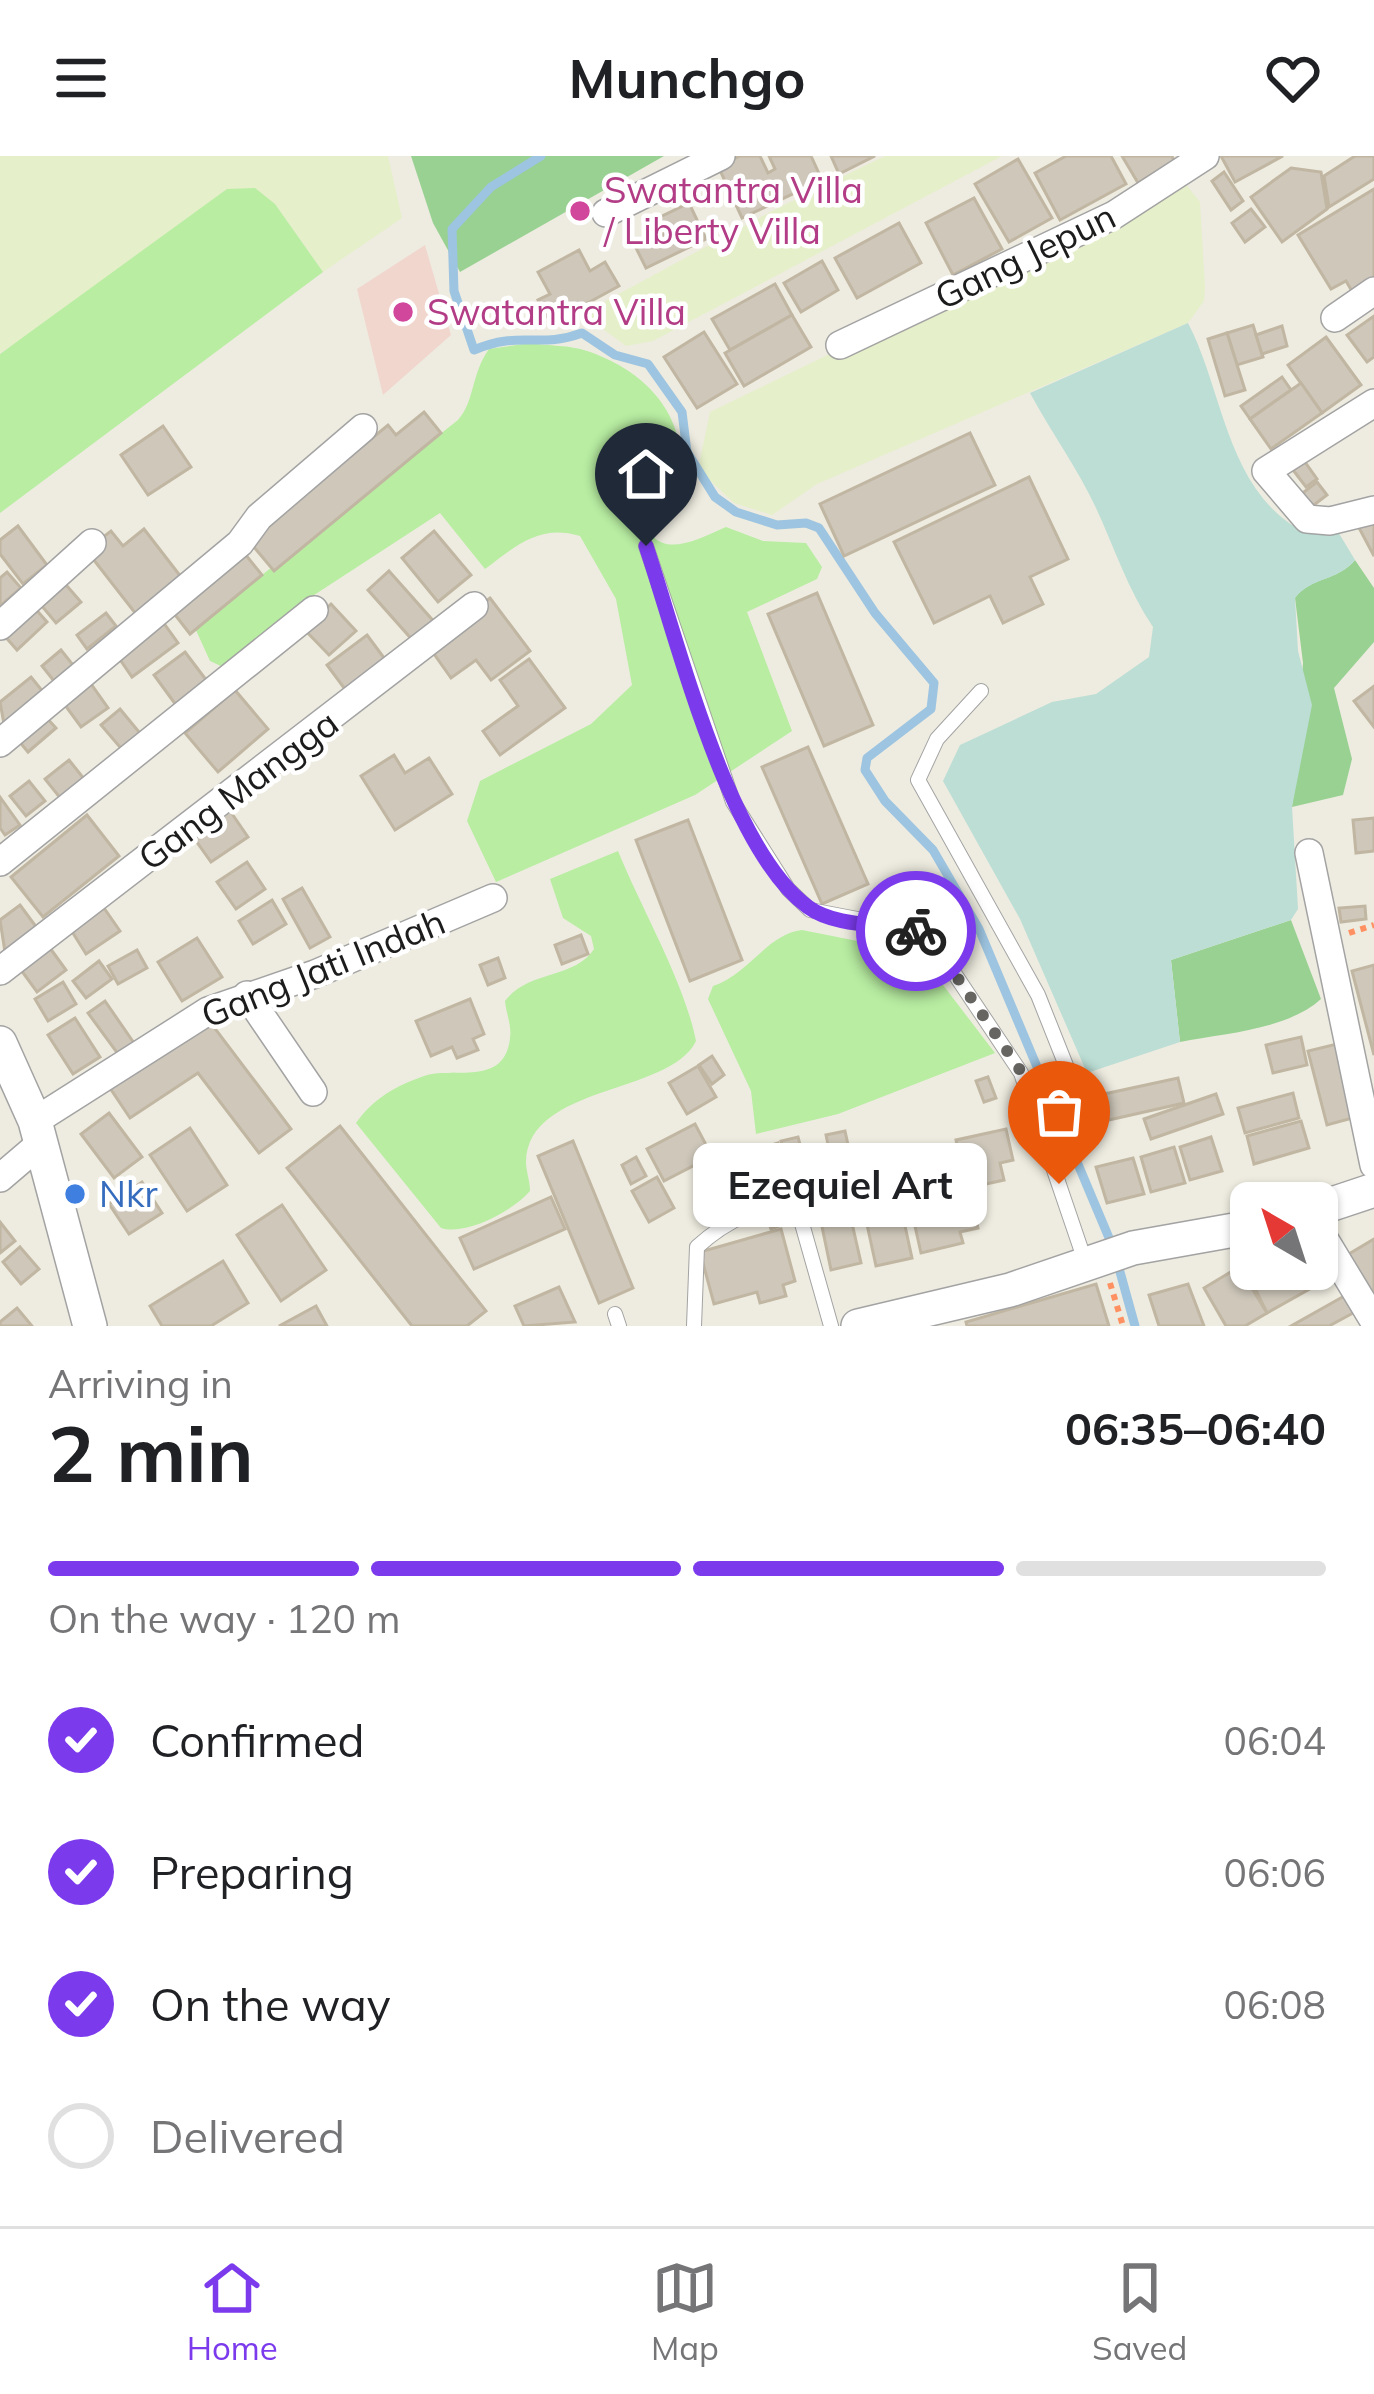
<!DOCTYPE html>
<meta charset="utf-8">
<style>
:root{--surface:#fff;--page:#f6f6f6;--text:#202124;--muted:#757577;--line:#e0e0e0;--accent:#7c3aed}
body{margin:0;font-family:Mulish,sans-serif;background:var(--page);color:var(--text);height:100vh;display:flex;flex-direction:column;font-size:45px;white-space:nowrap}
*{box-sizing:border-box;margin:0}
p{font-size:39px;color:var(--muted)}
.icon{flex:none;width:66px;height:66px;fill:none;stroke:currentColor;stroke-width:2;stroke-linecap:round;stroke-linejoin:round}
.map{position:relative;height:1170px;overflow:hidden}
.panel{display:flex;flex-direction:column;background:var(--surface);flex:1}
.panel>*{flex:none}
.needle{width:78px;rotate:321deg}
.buttons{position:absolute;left:1230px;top:1026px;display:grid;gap:24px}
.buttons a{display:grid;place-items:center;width:108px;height:108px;border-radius:18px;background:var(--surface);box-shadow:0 3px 9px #0004;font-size:60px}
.pin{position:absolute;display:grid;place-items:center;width:102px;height:102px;color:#fff;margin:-123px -51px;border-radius:50% 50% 50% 0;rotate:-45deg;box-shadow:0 0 12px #0007}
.pin .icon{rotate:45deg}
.courier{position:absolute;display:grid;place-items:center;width:120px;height:120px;margin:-60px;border:9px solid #7c3aed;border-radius:50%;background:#fff;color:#222;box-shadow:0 3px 15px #0007}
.bubble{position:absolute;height:84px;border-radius:18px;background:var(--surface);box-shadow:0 3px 9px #0004;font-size:39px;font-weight:700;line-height:84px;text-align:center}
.head em{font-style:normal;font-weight:700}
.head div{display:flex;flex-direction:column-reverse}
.head{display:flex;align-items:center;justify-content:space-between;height:204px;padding:0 48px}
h1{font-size:78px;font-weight:700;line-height:90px}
.bar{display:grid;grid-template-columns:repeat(4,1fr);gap:18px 12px;align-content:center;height:144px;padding:0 48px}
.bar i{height:15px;border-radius:9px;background:var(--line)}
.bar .on{background:var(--accent)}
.bar p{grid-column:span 4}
ol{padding:0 48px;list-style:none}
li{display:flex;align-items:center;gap:36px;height:132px}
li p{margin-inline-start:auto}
li .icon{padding:12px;border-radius:50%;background:var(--accent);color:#fff;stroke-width:4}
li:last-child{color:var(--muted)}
li i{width:66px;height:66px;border:6px solid var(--line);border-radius:50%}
header{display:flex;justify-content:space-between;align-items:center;height:156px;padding:0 48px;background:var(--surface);font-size:54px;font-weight:700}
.dock{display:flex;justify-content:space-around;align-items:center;height:168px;border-top:3px solid var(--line);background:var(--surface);font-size:33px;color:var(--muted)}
.dock a{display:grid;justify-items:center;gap:6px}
.dock .on{color:var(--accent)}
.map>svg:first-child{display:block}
.commercial{fill:#f1d6ce}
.farmland{fill:#e5efca}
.grass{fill:#b8eda2}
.forest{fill:#98d192}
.wetland{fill:#bcded5}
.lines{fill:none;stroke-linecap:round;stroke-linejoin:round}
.stream{stroke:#9dc4e0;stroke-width:9}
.building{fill:#cec7ba;stroke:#c1b6a2;stroke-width:3}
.service-casing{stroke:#a3a3a3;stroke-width:16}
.minor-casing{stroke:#a3a3a3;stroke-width:30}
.tertiary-casing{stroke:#a3a3a3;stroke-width:36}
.path{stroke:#ff9061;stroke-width:6;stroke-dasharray:6 6;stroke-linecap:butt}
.service{stroke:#fff;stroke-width:14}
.minor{stroke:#fff;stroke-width:27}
.tertiary{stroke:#fff;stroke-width:33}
.done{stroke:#666561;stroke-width:12;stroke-dasharray:0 21.6}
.route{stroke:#7c3aed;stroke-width:15}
.hotel-dot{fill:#d1479c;stroke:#fff;stroke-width:4.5}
.shop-dot{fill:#3f7fe0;stroke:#fff;stroke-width:4.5}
.labels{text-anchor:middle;stroke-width:9;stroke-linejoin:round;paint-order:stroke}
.hotel-label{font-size:36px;fill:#b23c85;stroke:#fff;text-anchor:start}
.street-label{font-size:36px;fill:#1c1c1c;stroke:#fff}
.shop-label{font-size:36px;fill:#366cbe;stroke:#fff;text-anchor:start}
</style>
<header><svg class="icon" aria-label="menu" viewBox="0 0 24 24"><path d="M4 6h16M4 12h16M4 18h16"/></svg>Munchgo<svg class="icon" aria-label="heart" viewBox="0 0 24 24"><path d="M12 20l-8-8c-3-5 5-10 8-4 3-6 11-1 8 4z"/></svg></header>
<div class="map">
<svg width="1374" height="1170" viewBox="0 0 1374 1170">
<rect width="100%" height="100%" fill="#eeece0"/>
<polygon class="commercial" points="425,89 451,179 383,239 357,133"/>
<g class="farmland">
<polygon points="0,0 388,0 402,62 323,116 275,48 254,32 0,197"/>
<polygon points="885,0 1002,0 653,185 626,190 587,161 602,147 772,55"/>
<polygon points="1184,26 1200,46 1205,131 1204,145 1188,167 817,328 772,359 734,347 698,313 710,256"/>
</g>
<g class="grass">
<polygon points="255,32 275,48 323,116 0,357 0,198 227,33"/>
<path d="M530,187C548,190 570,189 587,195C639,212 684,253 680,311L638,346C650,407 684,390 726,371L763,385L806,387L822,411L817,423L747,456L792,575L695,639L496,726L467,665L480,625L591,568L632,529L616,443L580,380C540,368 517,389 485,413L440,357L308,443L223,511L210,505L195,472L458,264C475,245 471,218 489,193Z"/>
<path d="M618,695C642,754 684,825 696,885C670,939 528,928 526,1006C526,1015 530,1025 530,1035C513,1055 466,1080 441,1072L356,967C373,943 395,930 424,920C451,910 505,932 510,882C512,870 506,857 505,845C528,814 575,823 594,793L591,780L563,762L550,723Z"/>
<path d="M802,774L908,795L930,812L995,897L838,958L756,978L751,935L708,843L713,830C748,819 767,778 802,774Z"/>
</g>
<g class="forest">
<polygon points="411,0 664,0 460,116 433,67"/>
<path d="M1355,404L1374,432V486L1334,532L1352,603L1343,639L1292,651L1303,507L1295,442C1310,421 1338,425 1355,404Z"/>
<path d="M1291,764L1321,843C1287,874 1224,877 1180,886L1171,804Z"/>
</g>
<path class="wetland" d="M1188,167C1222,232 1226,325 1292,369L1337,374L1355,404C1338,425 1311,421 1295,442L1298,495L1312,549L1292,651L1298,753L1291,764L1171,804L1180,886L1087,917L1020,763L943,625L960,589L1052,546L1096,538L1149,501L1153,471C1128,434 1115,393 1096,352C1078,313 1051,276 1030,237Z"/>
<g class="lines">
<g class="stream">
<path d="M541,0L491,31L452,73L454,135L474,194C520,174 539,193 582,177L615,199L648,208L682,256L687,296L715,341L736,356L777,369L806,367L819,372L875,457L934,527L931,553L867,602L865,614L885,645L933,694L979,773L1112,1089"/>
<polyline points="1117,1105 1135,1170"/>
</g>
</g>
<g class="building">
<polygon points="740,0 760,0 768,17 775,13 769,0 811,0 822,24 742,62 718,10"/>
<polygon points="831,0 875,0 839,18"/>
<polygon points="1066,0 1111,0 1126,28 1060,64 1035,17"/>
<polygon points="1122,0 1172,0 1174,5 1138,27"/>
<polygon points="1221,0 1283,0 1235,26"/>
<polygon points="1355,0 1374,0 1374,23 1329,51 1324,20"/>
<polygon points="1018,3 1052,62 1009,86 975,28"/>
<polygon points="1291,12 1321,16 1327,53 1282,86 1251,41"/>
<polygon points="1224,16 1243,45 1231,54 1212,25"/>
<polygon points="1374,33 1374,130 1356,142 1346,125 1331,133 1298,79"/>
<polygon points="974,42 1002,93 953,119 926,67"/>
<polygon points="689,47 706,83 646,112 636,92 663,79 656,63"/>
<polygon points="1251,53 1265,71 1245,86 1232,67"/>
<polygon points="899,67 921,107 857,142 835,102"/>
<polygon points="579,94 590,115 605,106 619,130 551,167 538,144 550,138 538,116"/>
<polygon points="822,105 838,134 801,156 784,127"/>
<polygon points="775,128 792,159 730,194 712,163"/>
<polygon points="792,159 811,191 744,230 725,197"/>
<polygon points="1374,160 1374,201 1367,206 1347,179"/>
<polygon points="1253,169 1263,201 1237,209 1227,177"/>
<polygon points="1282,170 1287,190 1262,198 1256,179"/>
<polygon points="704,176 737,228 697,252 664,201"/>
<polygon points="1227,177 1245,234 1225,240 1208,183"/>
<polygon points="1326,181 1361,229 1322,257 1288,209"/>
<polygon points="1282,221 1291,234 1250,263 1241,250"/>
<polygon points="1301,227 1322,257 1271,293 1250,263"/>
<polygon points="424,256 441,277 274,415 248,384 388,269 396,279"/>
<polygon points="163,270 191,311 148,339 121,299"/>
<polygon points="970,277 995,329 844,400 820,348"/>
<polygon points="1305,306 1317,323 1306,331 1293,314"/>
<polygon points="1029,321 1068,403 1030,421 1043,448 1003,467 990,440 934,467 894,386"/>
<polygon points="1317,326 1327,339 1306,355 1296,342"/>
<polygon points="1374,362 1374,400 1358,370"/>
<polygon points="18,370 47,409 23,428 0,398 0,384"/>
<polygon points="144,373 185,426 139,462 86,394 111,375 123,390"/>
<polygon points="434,375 471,419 438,446 402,402"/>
<polygon points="241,393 262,419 190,478 169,451"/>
<polygon points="389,415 437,469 416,488 368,434"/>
<polygon points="7,416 21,432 0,450 0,422"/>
<polygon points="60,422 81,446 56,467 36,443"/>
<polygon points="817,437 873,569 824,590 768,458"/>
<polygon points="490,442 530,495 491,524 476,504 451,522 427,488"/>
<polygon points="331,448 356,475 329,499 304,473"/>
<polygon points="32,449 47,466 17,494 2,477"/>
<polygon points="106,457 116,470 87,493 77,479"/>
<polygon points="163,466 178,487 132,521 117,499"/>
<polygon points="367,479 390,510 350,540 327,509"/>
<polygon points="61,494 73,509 54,525 42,510"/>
<polygon points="185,496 207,525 176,549 154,519"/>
<polygon points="529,503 565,552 500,599 483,575 518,550 500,524"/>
<polygon points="31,521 44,537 4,568 0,546"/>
<polygon points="89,525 108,552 81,571 62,545"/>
<polygon points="1374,530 1374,571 1354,545"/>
<polygon points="235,534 268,573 218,616 185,577"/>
<polygon points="120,553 144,582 125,597 101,569"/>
<polygon points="45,560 56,572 28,596 18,584"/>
<polygon points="808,591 868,728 822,748 762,611"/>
<polygon points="394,599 405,617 429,602 452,638 395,674 361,620"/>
<polygon points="69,604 85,624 61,643 45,623"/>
<polygon points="29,625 45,645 26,660 10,640"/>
<polygon points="0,641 20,669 5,679 0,672"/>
<polygon points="226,649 248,681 211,706 189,675"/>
<polygon points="87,659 119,700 43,761 11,721"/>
<polygon points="1374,662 1374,695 1356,697 1353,664"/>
<polygon points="688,664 742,804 690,825 636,684"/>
<polygon points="247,706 265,733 236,753 217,726"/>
<polygon points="302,732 330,781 310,792 283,743"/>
<polygon points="272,744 286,768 253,788 239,765"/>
<polygon points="20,749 37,772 5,796 0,764"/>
<polygon points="1365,750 1366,763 1341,766 1339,752"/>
<polygon points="104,752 120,775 86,798 71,774"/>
<polygon points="581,779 588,798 562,808 555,789"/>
<polygon points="197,782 222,821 182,845 158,806"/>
<polygon points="50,792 66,814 37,836 21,814"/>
<polygon points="137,794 147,812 118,828 108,810"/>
<polygon points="498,802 505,822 488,829 480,809"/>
<polygon points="99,805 112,823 86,842 73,825"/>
<polygon points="1374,809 1374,899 1352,815"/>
<polygon points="63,826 76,848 48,865 35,843"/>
<polygon points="470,843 484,878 473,883 478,894 457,902 452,891 431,900 416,865"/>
<polygon points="105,845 134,887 118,898 88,857"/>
<polygon points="204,858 291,973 259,997 198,917 130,962 108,929"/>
<polygon points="75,862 100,901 73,918 48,879"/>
<polygon points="1301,881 1307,909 1273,917 1266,889"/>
<polygon points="1341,887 1360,960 1327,969 1308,895"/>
<polygon points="712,900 724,919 712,928 699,909"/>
<polygon points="698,910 716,941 687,958 669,927"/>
<polygon points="988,921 996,942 984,946 976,925"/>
<polygon points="1178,922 1184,947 1087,969 1081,943"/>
<polygon points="1293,937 1299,962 1245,977 1238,952"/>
<polygon points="1216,938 1223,958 1151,983 1144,963"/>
<polygon points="109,957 142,1001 114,1022 81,978"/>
<polygon points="1301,965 1309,992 1254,1008 1247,980"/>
<polygon points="695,968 712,1000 664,1025 647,993"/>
<polygon points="340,970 486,1155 467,1170 412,1170 287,1012"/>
<polygon points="190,972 227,1029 187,1055 150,999"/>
<polygon points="1006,973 1013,1004 1000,1007 1004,1024 977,1030 973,1014 963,1016 956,984"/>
<polygon points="845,975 850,998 831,1003 826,979"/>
<polygon points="798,981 804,1004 786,1008 781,985"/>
<polygon points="1211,981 1222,1015 1190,1024 1180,991"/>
<polygon points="573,985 633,1132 599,1147 538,1000"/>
<polygon points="778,987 783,1005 766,1009 762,992"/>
<polygon points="1174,991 1185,1027 1151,1036 1141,1001"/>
<polygon points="762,992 768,1016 742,1023 736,998"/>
<polygon points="636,1001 646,1020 631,1028 622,1009"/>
<polygon points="1133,1002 1144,1038 1107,1047 1096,1011"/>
<polygon points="657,1021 674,1052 649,1066 632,1035"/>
<polygon points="142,1026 162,1057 129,1078 109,1048"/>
<polygon points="950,1030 952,1041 970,1037 978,1072 960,1076 963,1087 921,1097 908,1039"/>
<polygon points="551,1041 565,1073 474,1113 460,1082"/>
<polygon points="282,1049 326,1114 281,1145 237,1079"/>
<polygon points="786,1054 790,1066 771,1073 767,1061"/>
<polygon points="849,1054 861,1107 831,1114 820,1061"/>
<polygon points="902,1056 912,1102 876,1110 866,1064"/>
<polygon points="0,1066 15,1085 0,1097"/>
<polygon points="781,1073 795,1125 783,1129 786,1140 760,1147 757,1136 714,1148 700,1096"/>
<polygon points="1374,1083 1374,1156 1342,1102"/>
<polygon points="20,1091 39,1113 21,1128 3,1106"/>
<polygon points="1251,1093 1251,1113 1317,1113 1324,1125 1267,1157 1238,1097"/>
<polygon points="223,1105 248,1147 211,1170 162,1170 150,1150"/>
<polygon points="1239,1111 1267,1157 1245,1170 1226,1170 1204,1132"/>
<polygon points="1096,1128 1109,1170 967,1170 966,1166"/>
<polygon points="1188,1128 1204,1170 1159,1170 1149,1139"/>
<polygon points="559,1131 575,1166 524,1170 515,1150"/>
<polygon points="1346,1139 1355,1156 1329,1170 1291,1170"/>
<polygon points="316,1150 327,1170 279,1170"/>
<polygon points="17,1152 32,1170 0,1170 0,1166"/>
</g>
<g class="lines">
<g class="service-casing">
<g id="service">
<polyline points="646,390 733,646 788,733 810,754 915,774 948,808 1021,917 1085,1105"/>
<polyline points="981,535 937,583 918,624 1038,839 1071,922 1029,939"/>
<polyline points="615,1158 619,1170"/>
<path d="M694,1170L697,1091C720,1070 769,1038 799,1057L831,1170"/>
</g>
</g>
<g class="minor-casing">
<g id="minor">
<polyline points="606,57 721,0"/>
<polyline points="1335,162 1374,135"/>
<polyline points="840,189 1114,59 1205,0"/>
<polyline points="1374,247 1266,315 1307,363 1330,365 1374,354"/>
<polyline points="0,470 92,387"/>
<polyline points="0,587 240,387 259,361 363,272"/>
<polyline points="1309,697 1374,1009"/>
<polyline points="0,706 314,454"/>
<polyline points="0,815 474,450"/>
<polyline points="247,839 313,936"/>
<polyline points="35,965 208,855 315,818 493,742"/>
<polyline points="0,1022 41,987"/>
<polyline points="1317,1071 1374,1165"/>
</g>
</g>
<g class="tertiary-casing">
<g id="tertiary">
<polyline points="0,887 35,965 90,1170"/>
<polyline points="1317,1053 1374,1034"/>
<polyline points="858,1170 1010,1134 1133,1092 1251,1071"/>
</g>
</g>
<g class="path">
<polyline points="1349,777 1374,769"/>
<polyline points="1110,1127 1123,1170"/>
</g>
<use href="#service" class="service"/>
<use href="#minor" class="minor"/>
<use href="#tertiary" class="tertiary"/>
</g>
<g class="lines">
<polyline class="done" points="916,775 948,808 1022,917 1059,1028"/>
<path class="route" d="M646,390C678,485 728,693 808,751C835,771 883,768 916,775"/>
</g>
<g class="hotel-dot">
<circle cx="580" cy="55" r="12"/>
<circle cx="403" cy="156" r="12"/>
</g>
<circle class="shop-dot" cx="75" cy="1038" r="12"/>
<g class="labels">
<g class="hotel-label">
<text x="604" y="47">Swatantra Villa<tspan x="604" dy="41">/ Liberty Villa</tspan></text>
<text x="427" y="169">Swatantra Villa</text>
</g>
<g class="street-label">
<text transform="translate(1025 100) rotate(-26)" y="13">Gang Jepun</text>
<text transform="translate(238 634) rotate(-37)" y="13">Gang Mangga</text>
<text transform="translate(323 812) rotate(-22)" y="13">Gang Jati Indah</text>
</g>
<g class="shop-label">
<text x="99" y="1051">Nkr</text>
</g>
</g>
</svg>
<div class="buttons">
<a><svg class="needle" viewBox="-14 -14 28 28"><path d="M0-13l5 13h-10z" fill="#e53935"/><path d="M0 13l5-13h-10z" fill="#757577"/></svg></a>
</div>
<div class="pin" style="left:1059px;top:1028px;background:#ea580c"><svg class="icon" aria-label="bag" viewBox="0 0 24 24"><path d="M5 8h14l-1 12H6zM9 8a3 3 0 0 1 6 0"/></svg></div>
<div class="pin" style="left:646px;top:390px;background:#1f2937"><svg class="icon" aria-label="home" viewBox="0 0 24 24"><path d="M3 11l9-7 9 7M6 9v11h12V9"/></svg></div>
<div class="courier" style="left:916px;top:775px"><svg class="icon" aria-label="bike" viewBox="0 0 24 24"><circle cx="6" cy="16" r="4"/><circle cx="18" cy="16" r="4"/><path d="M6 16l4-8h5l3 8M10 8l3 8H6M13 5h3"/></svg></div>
<div class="bubble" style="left:693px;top:987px;width:294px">Ezequiel Art</div>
</div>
<section class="panel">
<div class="head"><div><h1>2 min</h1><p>Arriving in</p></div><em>06:35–06:40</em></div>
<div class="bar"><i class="on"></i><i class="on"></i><i class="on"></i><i></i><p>On the way · 120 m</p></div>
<ol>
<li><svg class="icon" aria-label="check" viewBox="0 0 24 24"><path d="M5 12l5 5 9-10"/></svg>Confirmed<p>06:04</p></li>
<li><svg class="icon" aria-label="check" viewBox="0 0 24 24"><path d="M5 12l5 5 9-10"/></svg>Preparing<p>06:06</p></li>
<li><svg class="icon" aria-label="check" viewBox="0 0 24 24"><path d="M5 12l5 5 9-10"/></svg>On the way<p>06:08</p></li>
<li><i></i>Delivered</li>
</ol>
</section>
<nav class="dock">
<a class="on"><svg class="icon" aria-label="home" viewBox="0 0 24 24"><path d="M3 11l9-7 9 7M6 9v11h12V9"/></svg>Home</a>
<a><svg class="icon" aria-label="map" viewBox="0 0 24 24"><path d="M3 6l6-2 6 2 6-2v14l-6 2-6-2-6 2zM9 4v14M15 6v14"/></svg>Map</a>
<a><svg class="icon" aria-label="saved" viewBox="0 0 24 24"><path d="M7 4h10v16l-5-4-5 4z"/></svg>Saved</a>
</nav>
